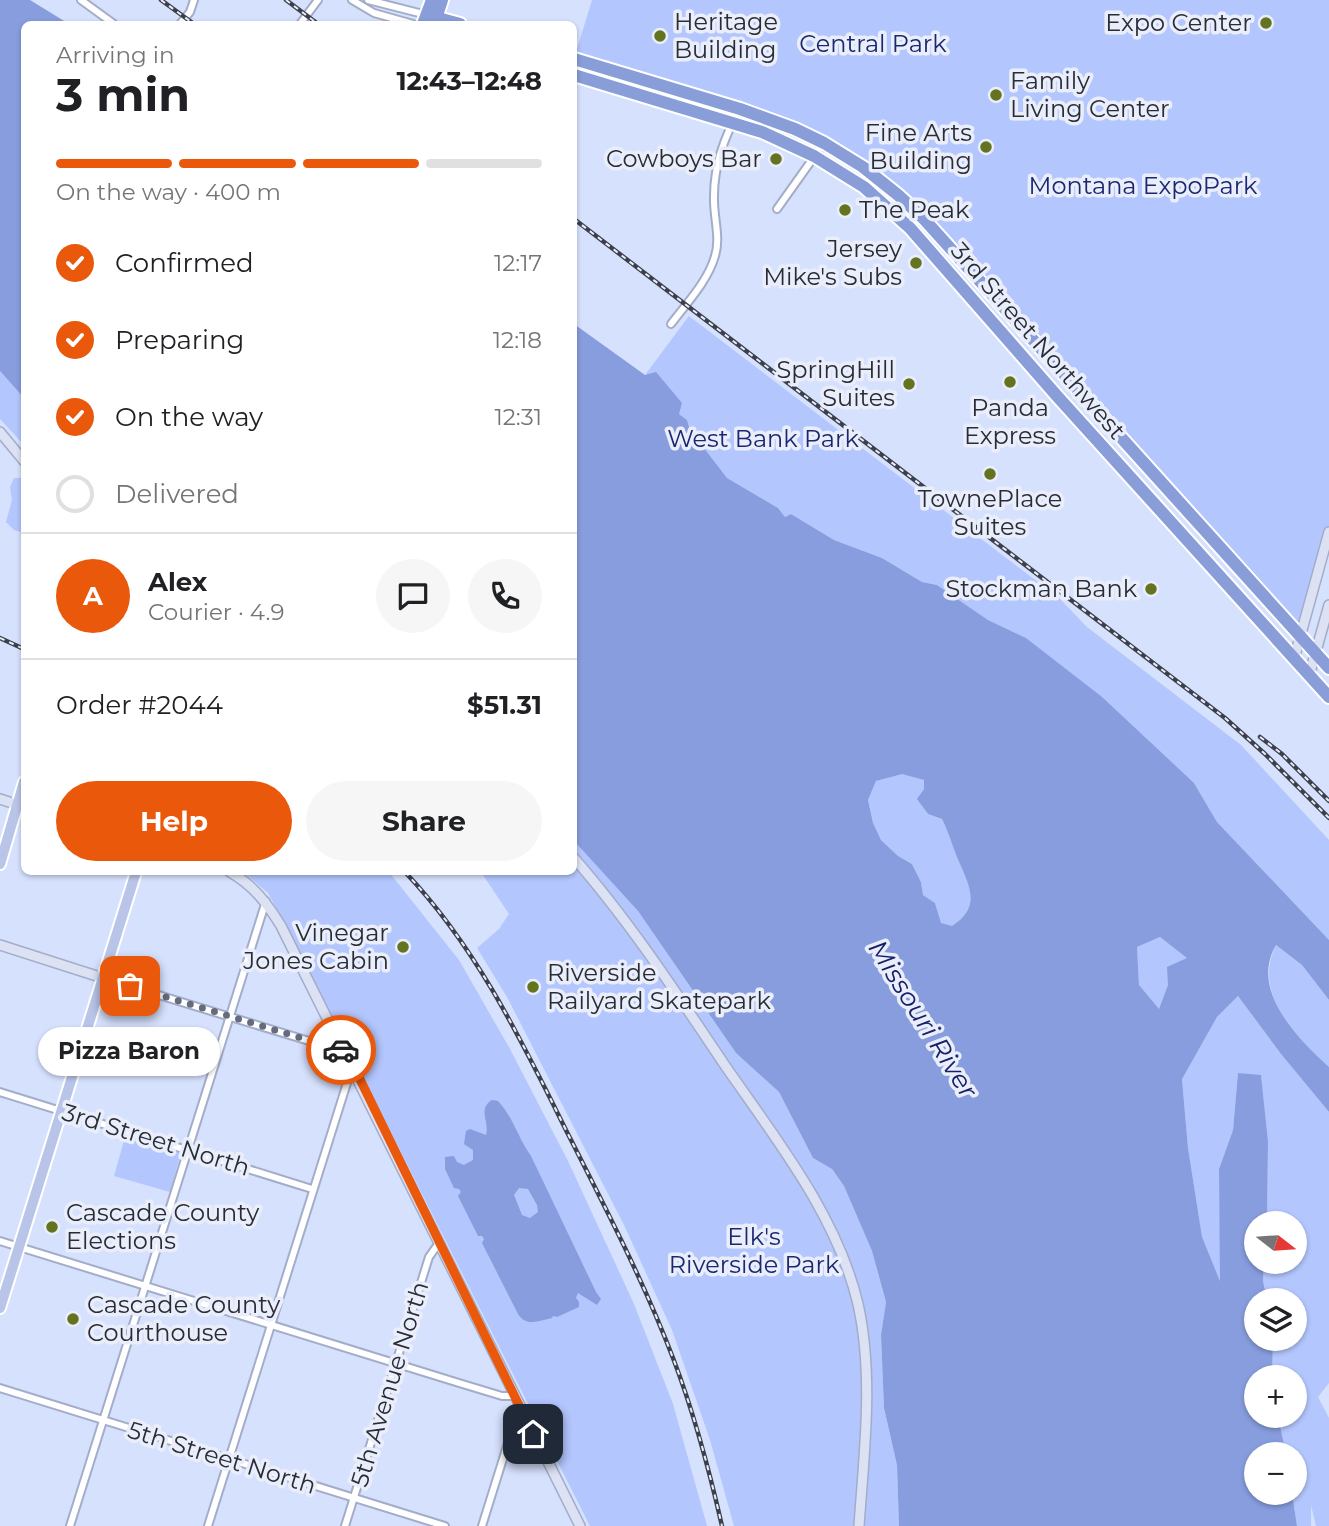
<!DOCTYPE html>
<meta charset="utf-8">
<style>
:root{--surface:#fff;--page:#f6f6f6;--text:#202124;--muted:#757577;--line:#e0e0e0;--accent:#ea580c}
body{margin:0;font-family:Montserrat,sans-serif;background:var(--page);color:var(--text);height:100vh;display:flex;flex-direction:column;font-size:26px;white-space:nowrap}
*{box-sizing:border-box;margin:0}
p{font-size:23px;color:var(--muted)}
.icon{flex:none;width:38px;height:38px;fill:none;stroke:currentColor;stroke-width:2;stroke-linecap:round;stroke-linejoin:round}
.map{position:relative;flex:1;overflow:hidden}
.details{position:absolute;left:21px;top:21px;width:556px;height:854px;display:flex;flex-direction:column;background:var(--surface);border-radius:10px;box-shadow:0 2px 5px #0004}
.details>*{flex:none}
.needle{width:46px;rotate:107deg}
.controls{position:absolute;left:1244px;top:1211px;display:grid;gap:14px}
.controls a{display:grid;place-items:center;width:63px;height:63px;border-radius:50%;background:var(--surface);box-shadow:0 2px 5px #0004;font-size:35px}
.pin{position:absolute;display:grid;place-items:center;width:60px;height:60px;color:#fff;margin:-30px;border-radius:14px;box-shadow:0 4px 10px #0006}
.courier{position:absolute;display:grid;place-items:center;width:70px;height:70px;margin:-35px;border:5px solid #ea580c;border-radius:50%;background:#fff;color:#222;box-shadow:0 2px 9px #0007}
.bubble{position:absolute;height:49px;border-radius:24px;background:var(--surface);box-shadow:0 2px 5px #0004;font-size:23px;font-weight:700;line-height:49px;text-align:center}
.headline em{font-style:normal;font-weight:700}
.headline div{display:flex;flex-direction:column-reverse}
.headline{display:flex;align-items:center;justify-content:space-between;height:119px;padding:0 35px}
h1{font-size:46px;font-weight:700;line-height:52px}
.bar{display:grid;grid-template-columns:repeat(4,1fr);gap:10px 7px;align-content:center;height:84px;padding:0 35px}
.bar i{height:9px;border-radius:5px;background:var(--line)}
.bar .active{background:var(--accent)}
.bar p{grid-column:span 4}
.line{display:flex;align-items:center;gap:18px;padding:0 35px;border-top:2px solid var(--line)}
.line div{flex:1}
.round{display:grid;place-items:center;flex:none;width:74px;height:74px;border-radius:37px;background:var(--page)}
ol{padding:0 35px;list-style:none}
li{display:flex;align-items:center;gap:21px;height:77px}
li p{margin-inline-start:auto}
li .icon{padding:7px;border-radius:50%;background:var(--accent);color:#fff;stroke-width:4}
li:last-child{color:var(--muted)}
li i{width:38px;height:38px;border:4px solid var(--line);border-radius:50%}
.button{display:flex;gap:14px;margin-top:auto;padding:14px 35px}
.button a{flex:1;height:80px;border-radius:42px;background:var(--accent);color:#fff;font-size:28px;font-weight:700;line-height:80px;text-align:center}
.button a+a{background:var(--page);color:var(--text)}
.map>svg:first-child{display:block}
.green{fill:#b3c6fd}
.water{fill:#879dde;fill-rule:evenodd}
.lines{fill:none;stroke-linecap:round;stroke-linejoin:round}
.street-casing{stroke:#a3adc9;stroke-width:10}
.secondary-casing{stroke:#a3adc9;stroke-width:12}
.primary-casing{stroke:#fff;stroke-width:14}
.highway-casing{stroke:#fff;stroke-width:16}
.street{stroke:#fff;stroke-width:6}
.secondary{stroke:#dce2f4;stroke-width:9}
.primary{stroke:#b8c4e8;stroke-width:10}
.highway{stroke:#899dd9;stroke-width:12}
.rail-casing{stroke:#3c404d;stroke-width:4.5}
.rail{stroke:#eaeefa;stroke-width:2;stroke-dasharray:5;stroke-linecap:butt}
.done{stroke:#656b7d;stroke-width:7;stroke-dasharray:0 12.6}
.route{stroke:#ea580c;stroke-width:9}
.poi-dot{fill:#63731f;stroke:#eaeefa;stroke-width:2.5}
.labels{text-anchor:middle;stroke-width:7;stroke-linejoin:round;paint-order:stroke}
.poi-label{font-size:24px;fill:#282c37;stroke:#eaeefa;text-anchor:end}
.park-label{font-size:24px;fill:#1a2771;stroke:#eaeefa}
.street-label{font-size:24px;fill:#282c37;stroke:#eaeefa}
.water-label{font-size:26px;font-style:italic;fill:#152069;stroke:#eaeefa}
</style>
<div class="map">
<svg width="1329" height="1526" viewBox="0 0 1329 1526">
<rect width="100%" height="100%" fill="#d6e1fe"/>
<g class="green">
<polygon points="592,0 1329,0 1329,532 1300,635 923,218 824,143 574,59"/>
<polygon points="689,316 1060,599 1087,627 1241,745 1329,840 1329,940 1217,822 1194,783 1026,638 988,620 937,585 922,582 882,558 834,540 791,514 785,517 778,508 727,478 704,448 695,447 687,420 679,414 645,375"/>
<polygon points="0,371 24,398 24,445 0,419"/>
<polygon points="14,478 24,478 24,533 14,530 6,522 12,500 10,487"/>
<path d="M902,773L924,780V789L918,799L928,814L942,819C949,833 953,847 959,862C970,887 981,907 952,926L941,924L935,903L923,895L921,882L912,864L898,856L881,840L873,823L868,800L876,781Z"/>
<polygon points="574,841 638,911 736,1053 779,1092 813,1158 832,1169 844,1186 872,1251 886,1302 881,1335 884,1408 897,1465 899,1526 734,1526 710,1440 672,1330 624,1225 507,997 477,948 499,929 509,914 481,872 574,872"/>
<polygon points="243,872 389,872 459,960 510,1049 568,1161 634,1304 673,1404 707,1526 590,1526 292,937 268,893"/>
<polygon points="1160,937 1188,958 1168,985 1159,1010 1139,985 1137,947"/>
<path d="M1276,945L1302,965L1329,1000V1067C1295,1037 1252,993 1276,945Z"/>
<polygon points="1238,996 1281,1054 1329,1112 1329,1383 1318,1397 1329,1418 1329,1526 1316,1526 1311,1505 1311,1526 1297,1526 1292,1493 1295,1493 1295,1454 1286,1454 1278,1416 1295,1416 1295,1377 1272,1377 1273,1339 1295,1339 1295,1300 1267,1300 1263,1281 1264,1262 1295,1262 1295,1223 1267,1223 1268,1141 1261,1076 1238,1073 1233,1130 1219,1169 1221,1283 1202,1238 1188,1148 1182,1078 1217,1017"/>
<polygon points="125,1137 181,1153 170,1192 114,1176"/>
</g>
<g class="water">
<polygon points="0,0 30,0 69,24 24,24 24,398 0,371"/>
<path d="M574,324L645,375L656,372L682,403L679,414L687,420L695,447L704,448L727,478L778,508L785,517L791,514L834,540L882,558L922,582L937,585L988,620L1026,638L1102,697L1194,783L1217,822L1329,940V1000L1302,965L1276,945C1249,990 1298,1039 1329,1067V1112L1281,1054L1238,996L1217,1017L1182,1079L1188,1148L1202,1237L1220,1281L1219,1169L1233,1130L1238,1073L1261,1075L1268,1141L1267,1222L1256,1223V1262H1264L1263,1281L1267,1300H1256V1339H1273L1272,1377H1256V1416H1278L1286,1454H1256V1493H1292L1297,1526H899L897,1465L884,1408L881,1335L886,1302L872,1251L844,1186L832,1169L813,1158L779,1092L736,1053L638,911L574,841ZM902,774L924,780V789L917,799L928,814L942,819C949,833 953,848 959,862C970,887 981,907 952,926L941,923L935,903L923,895L921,882L912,864L898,856L881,840L873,823L868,800L876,781ZM1160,937L1187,958L1167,967L1168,985L1159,1009L1139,985L1137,947Z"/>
<path d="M492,1100L498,1101C513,1117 518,1138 531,1156L596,1292L601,1299L597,1305L578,1293L576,1298L579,1302V1307L557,1317L553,1316L552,1318C539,1321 526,1327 518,1314L482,1243L484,1239L482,1236H478L458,1196L461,1192L459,1189L454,1188L445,1169V1157L454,1156L457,1162L464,1165L473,1160V1150L464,1144L466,1131L470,1129L486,1135C490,1122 477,1109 492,1100ZM519,1188L528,1189L537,1205L538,1212L530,1218L522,1215L514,1195Z"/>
</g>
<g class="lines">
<g class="street-casing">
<g id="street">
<polyline points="81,0 114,24"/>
<polyline points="352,0 374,13 413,24"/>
<polyline points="368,0 427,15"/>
<polyline points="180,24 190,12 194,0"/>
<polyline points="300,24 318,0"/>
<polyline points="777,209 824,143"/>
<path d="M671,324C686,304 708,281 715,256C721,237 713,216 714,196C714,165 725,135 740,109"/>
<polyline points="103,978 345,1052"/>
<polyline points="0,1092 312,1189"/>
<polyline points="0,1241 459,1383 502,1396 514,1396"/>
<polyline points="0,1388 445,1526"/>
<polyline points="70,1526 266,901"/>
<polyline points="208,1526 352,1067"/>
<polyline points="345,1526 429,1257 439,1243"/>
<polyline points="482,1526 512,1430 521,1411"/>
</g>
</g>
<g class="secondary-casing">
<g id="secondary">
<polyline points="0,432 24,461"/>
<polyline points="1294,659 1329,532"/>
<polyline points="1309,676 1329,605"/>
<polyline points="0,799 18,805"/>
<path d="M574,858C630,922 677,994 724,1064C775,1138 837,1215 858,1304C874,1376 864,1453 859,1526"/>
<path d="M230,872C253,885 267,903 281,926L580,1526"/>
<polyline points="0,945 103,978"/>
</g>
</g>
<g class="primary-casing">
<g id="primary">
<polyline points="0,864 24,782"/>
<polyline points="0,1308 136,872"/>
</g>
</g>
<g class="highway-casing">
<g id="highway">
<polyline points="427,15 460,24"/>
<polyline points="423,24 432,0"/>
<polyline points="434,24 442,0"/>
<polyline points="574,59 740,109 795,129 824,143 863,167 898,195 923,218 1329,668"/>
<polyline points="574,75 762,132 814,156 864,187 910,228 1057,396 1329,697"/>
</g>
</g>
<use href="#street" class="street"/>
<use href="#secondary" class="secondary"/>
<use href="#primary" class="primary"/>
<use href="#highway" class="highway"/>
<g class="rail-casing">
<g id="rail">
<polyline points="161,0 194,24"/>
<polyline points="286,0 318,24"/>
<polyline points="574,219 1225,718 1265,754 1329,818"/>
<polyline points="0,638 24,649"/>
<polyline points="1260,737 1282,754 1329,801"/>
<path d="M405,872C478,949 522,1042 569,1136C606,1209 644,1282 673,1358C694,1413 709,1469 722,1526"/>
</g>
</g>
<use href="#rail" class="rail"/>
</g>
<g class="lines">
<polyline class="done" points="130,986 341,1050"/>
<polyline class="route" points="341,1050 345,1052 353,1065 533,1434"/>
</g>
<g class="poi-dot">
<circle cx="1266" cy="23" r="7"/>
<circle cx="660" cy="36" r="7"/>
<circle cx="996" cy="95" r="7"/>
<circle cx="986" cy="147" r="7"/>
<circle cx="776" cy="159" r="7"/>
<circle cx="845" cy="210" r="7"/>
<circle cx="916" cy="263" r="7"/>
<circle cx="1010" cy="382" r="7"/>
<circle cx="909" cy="384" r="7"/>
<circle cx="990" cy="474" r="7"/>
<circle cx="1151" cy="589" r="7"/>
<circle cx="403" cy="947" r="7"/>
<circle cx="533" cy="987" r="7"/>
<circle cx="52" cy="1227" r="7"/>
<circle cx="73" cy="1319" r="7"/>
</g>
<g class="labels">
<g class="poi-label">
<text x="674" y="30" text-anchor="start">Heritage<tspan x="674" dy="28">Building</tspan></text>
<text x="1252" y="31">Expo Center</text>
<text x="1010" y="89" text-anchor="start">Family<tspan x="1010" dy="28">Living Center</tspan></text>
<text x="972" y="141">Fine Arts<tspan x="972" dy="28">Building</tspan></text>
<text x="762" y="167">Cowboys Bar</text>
<text x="859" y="218" text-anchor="start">The Peak</text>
<text x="902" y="257">Jersey<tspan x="902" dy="28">Mike's Subs</tspan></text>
<text x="895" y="378">SpringHill<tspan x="895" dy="28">Suites</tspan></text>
<text x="1010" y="416" text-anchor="middle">Panda<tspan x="1010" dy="28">Express</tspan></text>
<text x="990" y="507" text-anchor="middle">TownePlace<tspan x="990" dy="28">Suites</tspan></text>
<text x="1137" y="597">Stockman Bank</text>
<text x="389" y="941">Vinegar<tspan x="389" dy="28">Jones Cabin</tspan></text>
<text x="547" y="981" text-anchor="start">Riverside<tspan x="547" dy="28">Railyard Skatepark</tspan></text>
<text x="66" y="1221" text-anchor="start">Cascade County<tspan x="66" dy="28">Elections</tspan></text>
<text x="87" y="1313" text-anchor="start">Cascade County<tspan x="87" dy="28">Courthouse</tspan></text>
</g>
<g class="park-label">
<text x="873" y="52">Central Park</text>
<text x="1143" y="194">Montana ExpoPark</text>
<text x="763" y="447">West Bank Park</text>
<text x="754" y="1245">Elk's<tspan x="754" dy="28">Riverside Park</tspan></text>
</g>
<g class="street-label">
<text transform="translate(1038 341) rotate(49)" y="8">3rd Street Northwest</text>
<text transform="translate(156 1140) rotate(17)" y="8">3rd Street North</text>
<text transform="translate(390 1384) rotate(-73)" y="8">5th Avenue North</text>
<text transform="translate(222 1458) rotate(17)" y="8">5th Street North</text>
</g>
<g class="water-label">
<text transform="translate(923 1019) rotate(58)" y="9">Missouri River</text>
</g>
</g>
</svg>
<div class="controls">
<a><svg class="needle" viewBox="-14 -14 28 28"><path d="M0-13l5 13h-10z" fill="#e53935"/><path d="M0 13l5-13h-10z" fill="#757577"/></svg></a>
<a><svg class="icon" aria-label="layers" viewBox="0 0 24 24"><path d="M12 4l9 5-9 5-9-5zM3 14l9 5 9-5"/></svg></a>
<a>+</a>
<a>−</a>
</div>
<div class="pin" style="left:130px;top:986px;background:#ea580c"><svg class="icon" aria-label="bag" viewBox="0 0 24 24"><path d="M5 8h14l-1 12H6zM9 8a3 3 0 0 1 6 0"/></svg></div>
<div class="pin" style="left:533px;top:1434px;background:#1f2937"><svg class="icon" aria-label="home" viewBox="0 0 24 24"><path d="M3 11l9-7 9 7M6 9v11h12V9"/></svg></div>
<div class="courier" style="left:341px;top:1050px"><svg class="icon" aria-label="car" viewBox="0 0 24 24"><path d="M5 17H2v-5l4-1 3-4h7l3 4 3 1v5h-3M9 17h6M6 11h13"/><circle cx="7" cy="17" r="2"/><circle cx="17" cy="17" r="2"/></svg></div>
<div class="bubble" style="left:38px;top:1027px;width:182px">Pizza Baron</div>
<section class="details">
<div class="headline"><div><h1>3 min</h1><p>Arriving in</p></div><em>12:43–12:48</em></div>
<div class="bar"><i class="active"></i><i class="active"></i><i class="active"></i><i></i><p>On the way · 400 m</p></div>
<ol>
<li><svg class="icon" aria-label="check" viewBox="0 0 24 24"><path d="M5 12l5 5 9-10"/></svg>Confirmed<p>12:17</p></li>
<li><svg class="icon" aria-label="check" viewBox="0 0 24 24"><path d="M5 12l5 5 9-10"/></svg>Preparing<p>12:18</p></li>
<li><svg class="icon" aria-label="check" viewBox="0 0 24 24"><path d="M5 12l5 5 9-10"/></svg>On the way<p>12:31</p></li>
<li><i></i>Delivered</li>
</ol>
<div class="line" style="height:126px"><b class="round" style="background:var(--accent);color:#fff">A</b><div><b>Alex</b><p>Courier · 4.9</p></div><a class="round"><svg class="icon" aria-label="chat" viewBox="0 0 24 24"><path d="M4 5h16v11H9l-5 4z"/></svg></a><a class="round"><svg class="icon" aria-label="phone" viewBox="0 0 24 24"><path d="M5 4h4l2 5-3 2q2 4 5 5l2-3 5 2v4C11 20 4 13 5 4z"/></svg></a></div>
<div class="line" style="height:91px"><div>Order #2044</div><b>$51.31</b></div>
<div class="button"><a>Help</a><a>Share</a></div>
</section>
</div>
